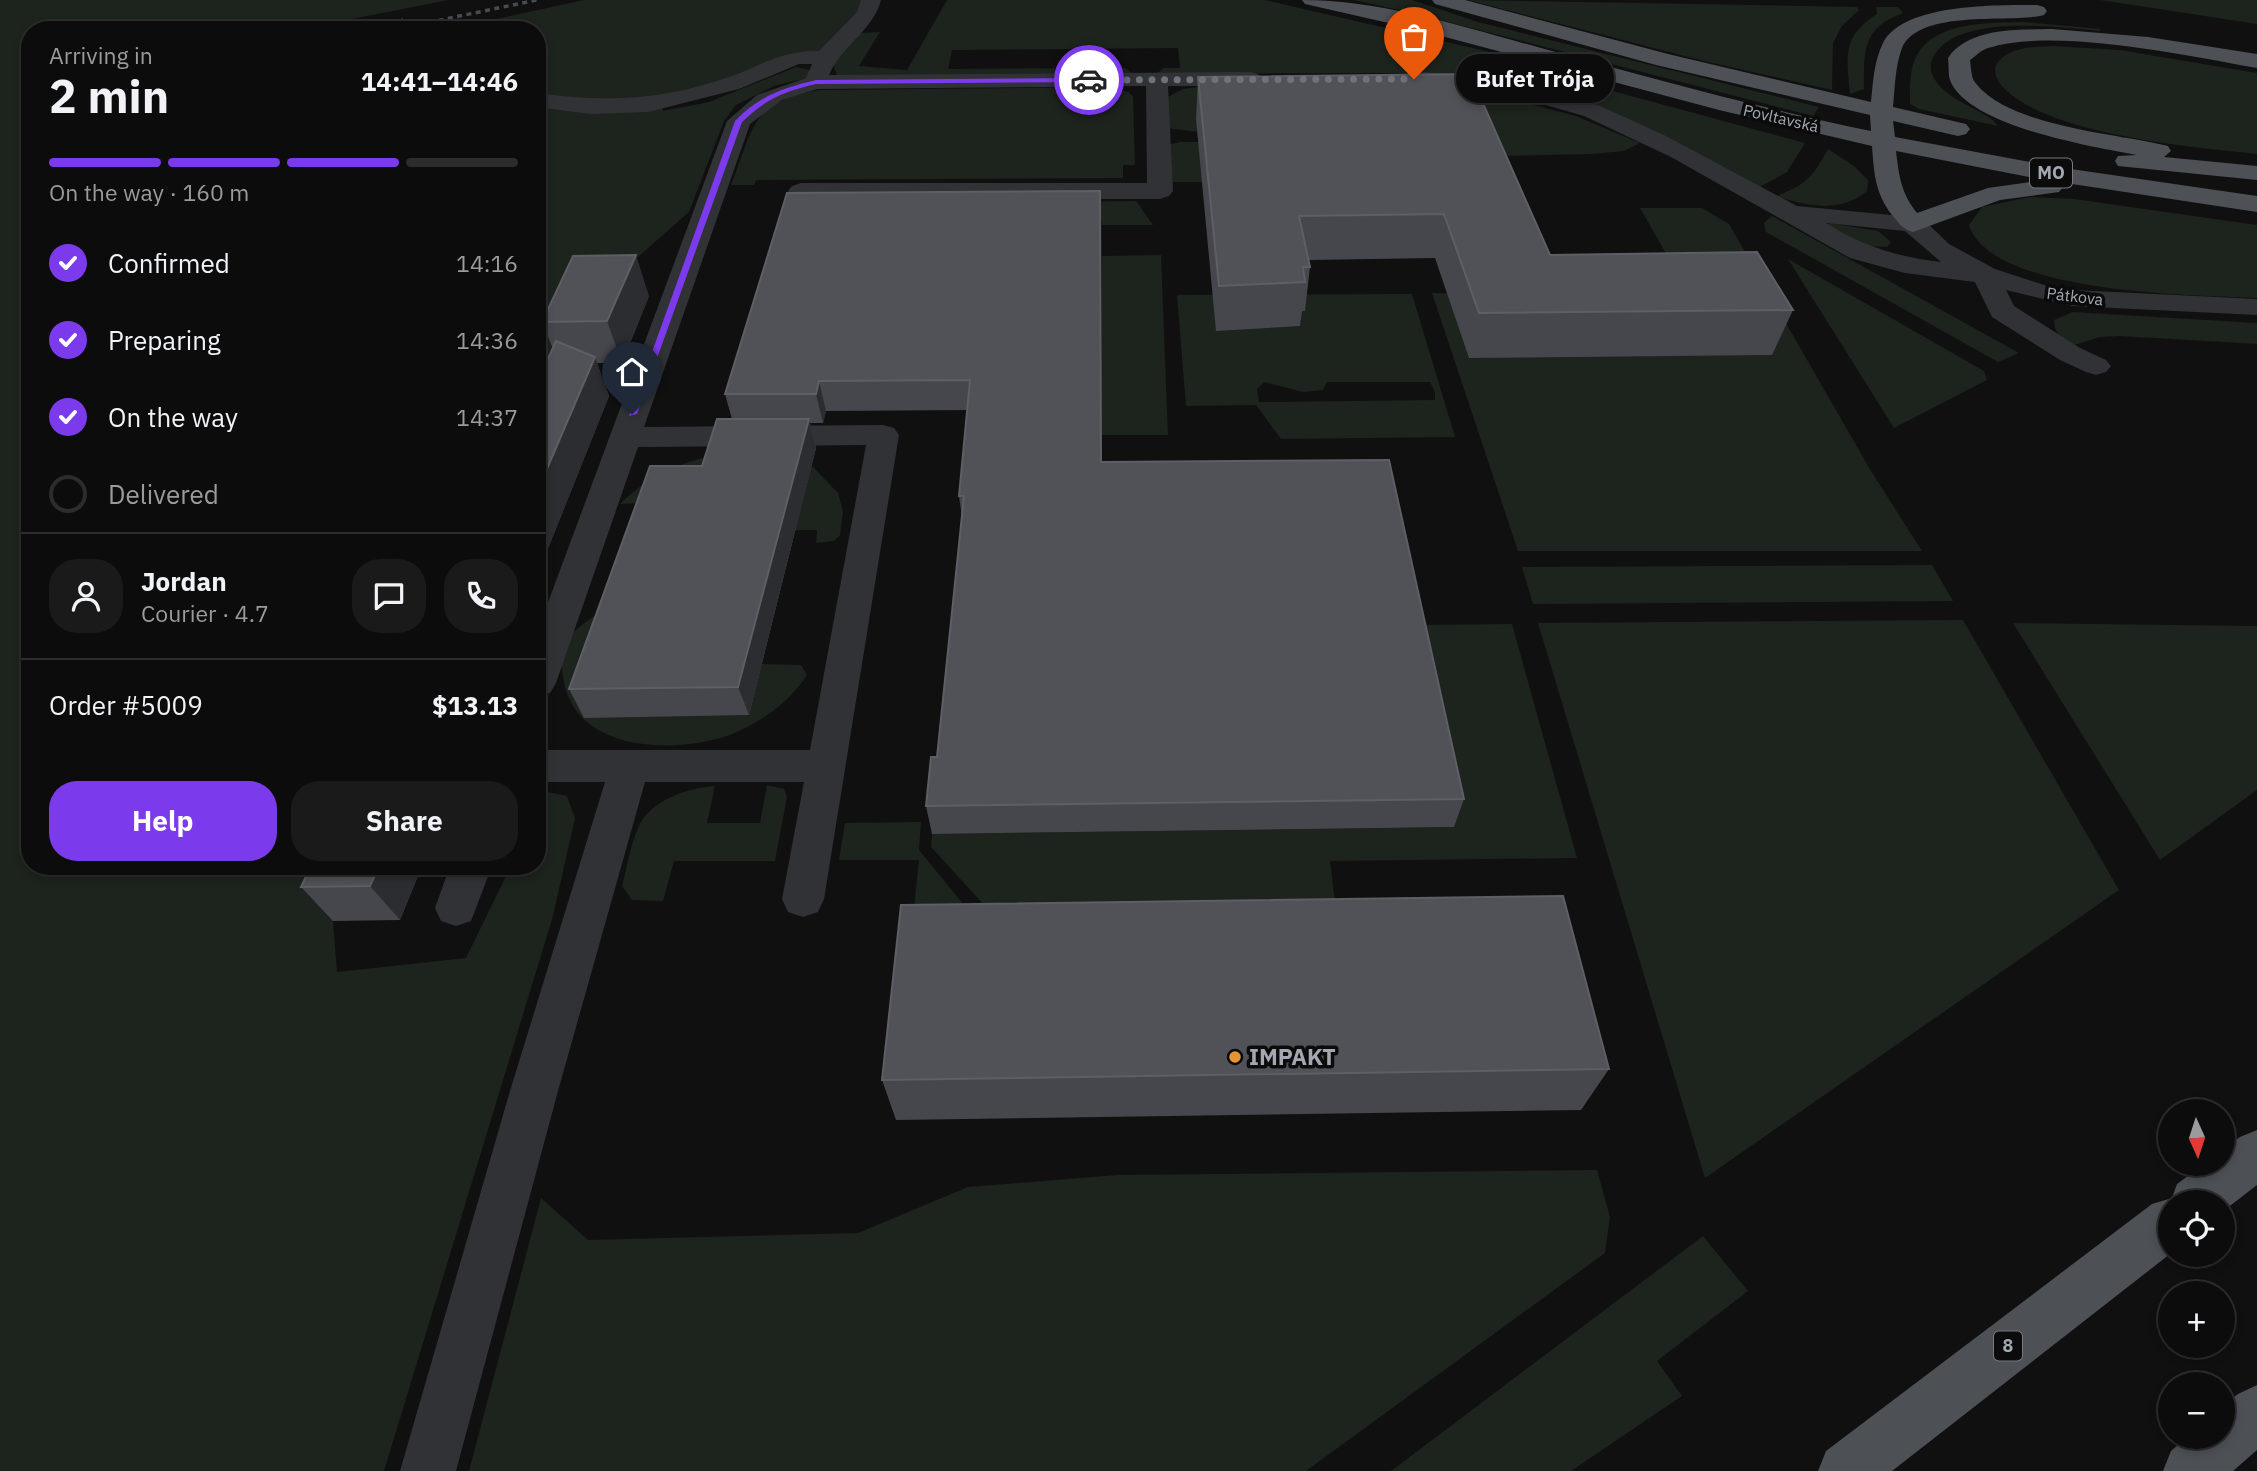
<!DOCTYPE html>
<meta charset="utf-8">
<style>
:root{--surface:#0c0c0d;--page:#1a1a1b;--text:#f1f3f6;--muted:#9a9b9d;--line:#2c2c2e;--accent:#7c3aed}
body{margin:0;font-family:"IBM Plex Sans",sans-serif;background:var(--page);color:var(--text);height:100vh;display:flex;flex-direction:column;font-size:26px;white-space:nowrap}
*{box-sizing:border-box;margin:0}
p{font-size:23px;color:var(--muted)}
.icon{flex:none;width:38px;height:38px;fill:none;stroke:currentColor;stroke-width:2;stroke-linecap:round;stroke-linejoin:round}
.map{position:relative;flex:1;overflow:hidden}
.details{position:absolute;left:21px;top:21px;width:525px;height:854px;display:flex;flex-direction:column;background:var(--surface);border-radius:28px;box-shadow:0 4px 10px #0003,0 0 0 2px var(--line)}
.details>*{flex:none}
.needle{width:46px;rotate:177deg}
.controls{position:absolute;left:2158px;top:1099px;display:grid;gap:14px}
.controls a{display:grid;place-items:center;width:77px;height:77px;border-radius:50%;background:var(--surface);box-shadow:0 4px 10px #0003,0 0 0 2px var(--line);font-size:35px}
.pin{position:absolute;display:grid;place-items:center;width:60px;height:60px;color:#fff;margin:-72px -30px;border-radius:50% 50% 50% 0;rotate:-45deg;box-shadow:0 0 7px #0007}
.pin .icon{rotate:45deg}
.courier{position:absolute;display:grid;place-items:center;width:70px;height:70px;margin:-35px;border:5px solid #7c3aed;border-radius:50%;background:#fff;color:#222;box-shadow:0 2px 9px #0007}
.bubble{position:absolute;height:49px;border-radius:24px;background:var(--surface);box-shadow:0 4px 10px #0003,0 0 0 2px var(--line);font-size:23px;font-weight:700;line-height:49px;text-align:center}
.overview em{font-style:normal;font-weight:700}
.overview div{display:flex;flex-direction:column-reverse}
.overview{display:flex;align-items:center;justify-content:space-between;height:119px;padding:0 28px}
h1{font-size:46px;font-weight:700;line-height:52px}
.bar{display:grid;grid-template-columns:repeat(4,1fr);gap:10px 7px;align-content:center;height:84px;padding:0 28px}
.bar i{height:9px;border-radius:5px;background:var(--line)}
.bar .selected{background:var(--accent)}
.bar p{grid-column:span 4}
.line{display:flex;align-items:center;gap:18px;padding:0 28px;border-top:2px solid var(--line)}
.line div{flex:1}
.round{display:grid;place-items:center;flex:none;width:74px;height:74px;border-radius:28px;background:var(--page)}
ol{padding:0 28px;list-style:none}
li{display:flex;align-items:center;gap:21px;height:77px}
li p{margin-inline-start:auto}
li .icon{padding:7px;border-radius:50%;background:var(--accent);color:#fff;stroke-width:4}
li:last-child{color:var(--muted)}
li i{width:38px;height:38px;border:4px solid var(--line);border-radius:50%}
.primary-button{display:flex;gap:14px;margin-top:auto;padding:14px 28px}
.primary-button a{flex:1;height:80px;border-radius:28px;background:var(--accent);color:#fff;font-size:28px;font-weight:700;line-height:80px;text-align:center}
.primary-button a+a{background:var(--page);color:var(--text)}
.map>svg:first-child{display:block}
.green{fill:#1d231d;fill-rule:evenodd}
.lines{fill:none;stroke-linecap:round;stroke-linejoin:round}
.minor{fill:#313236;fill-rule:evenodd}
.major{fill:#4d5055;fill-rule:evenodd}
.rail{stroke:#484b4f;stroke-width:3.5;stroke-dasharray:5 4.5;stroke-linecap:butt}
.wall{fill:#46474c}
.shaded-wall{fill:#2c2d30}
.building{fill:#505257;stroke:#5d5f65;stroke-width:2}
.route{fill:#7c3aed}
.done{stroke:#6f7379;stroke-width:7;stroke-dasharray:0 12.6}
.poi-dot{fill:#e49635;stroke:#0b0b0c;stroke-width:2.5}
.labels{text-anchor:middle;stroke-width:7;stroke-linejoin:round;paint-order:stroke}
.far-street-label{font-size:16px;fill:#a2a8b1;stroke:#0b0b0c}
.shield{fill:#0b0b0c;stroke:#757980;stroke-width:2}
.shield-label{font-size:18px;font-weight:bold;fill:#a2a8b1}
.near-poi-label{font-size:23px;font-weight:bold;fill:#a2a8b1;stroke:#0b0b0c;text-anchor:start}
</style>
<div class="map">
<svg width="2257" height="1471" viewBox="0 0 2257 1471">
<rect width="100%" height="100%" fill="#101011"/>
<g class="green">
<polygon points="0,0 448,0 297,30 30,30 30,866 357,866 333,921 337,972 466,958 511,866 537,866 537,813 548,792 567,796 575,818 553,916 384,1471 0,1471"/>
<polygon points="584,0 863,0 857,17 814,56 662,97 663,111 709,102 796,67 810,70 807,78 774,86 736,105 724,121 689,212 630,264 537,459 537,30 446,30"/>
<polygon points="947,0 1265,0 1516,58 1609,90 1805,143 1787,172 1760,187 1663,136 1450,76 1394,73 1156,74 1164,68 1180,68 1178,48 952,50 948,69 1125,68 1134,75 837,75 831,60 860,33 880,32 859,66 907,70"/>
<polygon points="1354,0 1412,0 1478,22 1819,107 1813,116 1417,14"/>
<polygon points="1468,0 1857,7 1859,10 1842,26 1833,43 1832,90 1704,61"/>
<polygon points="2100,0 2257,0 2257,24"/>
<path d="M1876,7H1898L1903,13C1862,28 1864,51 1864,89L1850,94C1847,56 1841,37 1877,14Z"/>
<path d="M2023,22L2100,29V31C2059,27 1967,15 1938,50C1932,57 1929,65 1932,74C1943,102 1987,109 1998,126L1919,109L1910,104C1910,89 1909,69 1917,55C1936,21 1989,23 2023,22Z"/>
<path d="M2053,46L2120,50L2257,73V154C2192,147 2046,135 2002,86C1996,79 1992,70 1998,62C2011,46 2035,47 2053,46Z"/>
<path d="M1110,87L1128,92L1133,96L1135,165H1123V178L756,180L754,185H731C754,127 750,102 819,90Z"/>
<polygon points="1198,87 1439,88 1491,94 1576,116 1640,143 1624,151 1592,154 1500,156 1197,119 1198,132 1166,128 1168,97 1183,89"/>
<polygon points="1180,142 1199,142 1203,182 1169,182 1167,145"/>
<path d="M1828,149L1854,166L1868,180L1867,191C1841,213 1807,207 1777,196C1808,183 1812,178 1828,149Z"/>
<path d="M2030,197L2074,199L2257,225V298C2195,295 1990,294 1969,225L1982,207Z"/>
<polygon points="1136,201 1153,225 1102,225 1101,215 987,215 988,203"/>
<polygon points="1640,208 1702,208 1729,224 1871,471 1922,551 1518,551 1432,293 1691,297"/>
<polygon points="1772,216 2019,353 1998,362 1766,232 1764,223"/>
<polygon points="1830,223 1878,231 1891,242 1887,247 1864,246 1825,225"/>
<polygon points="1161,255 1168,435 1035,435 1101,408 1102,256"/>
<polygon points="1788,259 1984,371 1987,380 1894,428"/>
<path d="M1412,294L1455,437L1281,439L1256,405L1186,406L1177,295ZM1264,382L1303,392L1323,390L1327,382H1430L1435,392V400L1259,402L1257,389Z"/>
<path d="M2073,312L2257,323V344L2120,336L2100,337L2071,346C2061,338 2054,333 2054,320Z"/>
<path d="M722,454L802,461L814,468L838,493L843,511L840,535L834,541L816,543L817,530H795L803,495L620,504C649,475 682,461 722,454Z"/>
<polygon points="1932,565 1953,601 1533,604 1522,567"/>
<path d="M598,613L762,664L801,665L807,675C790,702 758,725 727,736C672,754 573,752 563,677C558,640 570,634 598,613Z"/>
<polygon points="1963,620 2119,890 1705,1178 1538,623"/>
<polygon points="2013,623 2257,626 2257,790 2160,860"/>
<polygon points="1512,624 1577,858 1330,861 1335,902 985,906 931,847 932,834 1454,827 1410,625"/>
<path d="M767,785L784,789L787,797L775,861H674L663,901L632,900L622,886C627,867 630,846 638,828C649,800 688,788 715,786L707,823H760Z"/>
<polygon points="921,822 919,850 964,905 914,908 919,860 839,860 845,823"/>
<polygon points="1597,1170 1610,1217 1605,1253 1306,1471 469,1471 541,1198 588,1240 858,1233 968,1187 1117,1175"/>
<polygon points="1703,1236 1748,1291 1657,1361 1682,1396 1571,1471 1391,1471"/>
</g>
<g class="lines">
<g class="minor">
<path d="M861,0H881C873,31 841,46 829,75L1250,72L1258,74L1261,79L1258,84L1250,86H1168L1173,191L1169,196L1160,199H801L792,196L788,191L792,186L801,183H1147L1146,86L817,89L782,100L750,124L644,427L883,425L894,428L899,435L824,899L818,912L803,917L788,912L782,899L804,782H645L558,1091L456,1471H400L510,1091L605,782H537V750H810L866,445L638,447L556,683L550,693L537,697V632L727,121L757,95L806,78L812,64H799L739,89L648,112L590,114L537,107V93C605,102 657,101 723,79C759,68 779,50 819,51L857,12Z"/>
<path d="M1423,72L1472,76L1521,84L1600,106L1666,136L1797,206L1922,218L1949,244L1995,269L2044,285L2073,290L2257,299V315L2073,306L2006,290L2014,306L2080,348L2106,360L2111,366L2106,372L2096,375L2086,372L2060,360L1992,317L1975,282L1905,273L1850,258L1671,157L1584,116L1521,98L1415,84L1412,79L1415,74ZM1826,223L1905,231L1941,262C1898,257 1862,246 1826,223Z"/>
<polygon points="450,866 492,866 471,921 456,926 441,921 435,908"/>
</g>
<g class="major">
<path d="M1302,0C1382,0 1463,27 1541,48C1650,78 1760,108 1871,131L1870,115L1656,65L1435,4L1432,0H1465L1668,54L1871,102C1873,82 1874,61 1883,43C1903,3 1999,5 2037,5L2044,7L2047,11L2044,15C2011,24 1920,8 1902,48C1895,66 1895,88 1893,107L1966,124L1970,129L1966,134L1958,136L1893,121L1895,137L2057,167L2257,196V212L2059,182L2063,187L2059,192L2000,200L1913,232C1902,229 1899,223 1892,215C1875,193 1874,173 1872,146L1719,110L1415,29L1305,4ZM1896,151L2044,180L1988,188L1917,213C1901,193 1899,176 1896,151Z"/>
<path d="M2052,29L2148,37L2257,54V68C2187,56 2054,27 1988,48C1981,50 1976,56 1970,60C1971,67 1971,75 1974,81C2007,127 2116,133 2168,146L2171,151L2164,157L2257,166V180L2118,166L2115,161L2118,156L2137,155C2093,147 1967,126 1950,80C1948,74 1949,64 1948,58C1969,27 2019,30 2052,29Z"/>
<polygon points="2257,1130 2257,1185 2222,1212 2222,1202 2170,1202 2170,1254 1892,1471 1818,1471 1826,1451 2152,1204 2172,1198 2177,1184 2204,1164 2222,1164 2222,1150 2240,1137"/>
<polygon points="2257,1385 2257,1450 2233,1471 2163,1471 2171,1451 2187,1437 2222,1437 2222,1406 2238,1394"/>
</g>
<g class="rail">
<polyline points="355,30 403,20"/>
<polyline points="392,30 537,0"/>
</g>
</g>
<g class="wall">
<polygon points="1198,77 1550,255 1793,310 1772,355 1469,358 1435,258 1309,260 1310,267 1305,311 1302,311 1300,326 1216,331 1196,119"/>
<polygon points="787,193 1102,462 1464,799 1454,827 932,834 926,806 937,757 962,517 959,496 967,410 826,411 823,423 810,423 816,448 749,715 584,718 569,689 702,466 732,419 725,394"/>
<polygon points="649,296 622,363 597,363 609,396 537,576 537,383 553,349 542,322"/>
<polygon points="422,866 400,920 333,921 301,887"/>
<polygon points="1609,1069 1581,1110 896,1120 882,1080"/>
</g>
<g class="shaded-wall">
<polygon points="636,255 649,296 622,363 607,321"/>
<polygon points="595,357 609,396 537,576 537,492"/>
<polygon points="819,381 826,411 823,423 816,394"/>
<polygon points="809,419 816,448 749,715 738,687"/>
<polygon points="379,866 422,866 400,920 370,886"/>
</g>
<g class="building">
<polygon points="1470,74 1550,255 1757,252 1793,310 1479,313 1444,214 1299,216 1310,267 1303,267 1305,282 1219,286 1198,77"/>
<polygon points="1100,191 1101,462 1389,460 1464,799 926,806 931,757 937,757 964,496 959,496 970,380 819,381 816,394 725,394 787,193"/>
<polygon points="636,255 607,321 542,322 573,256"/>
<polygon points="556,341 595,357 537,492 537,383"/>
<polygon points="717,419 809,419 738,687 569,689 650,466 702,466"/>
<polygon points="311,866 379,866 370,886 301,887"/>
<polygon points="1563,896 1609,1069 882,1080 901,905"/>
</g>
<path class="route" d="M1089,78L1091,82L816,84C783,92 767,98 742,122L637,414L629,416L735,121C759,96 783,88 816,80Z"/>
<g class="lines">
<polyline class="done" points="1089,80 1414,79"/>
</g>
<circle class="poi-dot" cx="1235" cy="1057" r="7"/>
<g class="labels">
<g class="far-street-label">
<text transform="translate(1781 118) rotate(13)" y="6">Povltavská</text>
<text transform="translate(2075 296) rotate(7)" y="6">Pátkova</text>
</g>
<g class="shield">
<rect x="2030" y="158.5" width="42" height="29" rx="5"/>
<rect x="1994" y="1331.5" width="28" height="29" rx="5"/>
</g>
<g class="shield-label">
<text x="2051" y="179">MO</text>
<text x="2008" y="1352">8</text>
</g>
<g class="near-poi-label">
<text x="1249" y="1065">IMPAKT</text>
</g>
</g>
</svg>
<div class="controls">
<a><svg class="needle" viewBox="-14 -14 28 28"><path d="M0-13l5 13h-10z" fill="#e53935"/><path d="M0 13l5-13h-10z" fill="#9a9b9d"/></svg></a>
<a><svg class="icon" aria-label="locate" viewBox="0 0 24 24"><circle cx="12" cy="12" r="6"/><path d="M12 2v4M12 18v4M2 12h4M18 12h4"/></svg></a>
<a>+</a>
<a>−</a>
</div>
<div class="pin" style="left:1414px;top:79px;background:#ea580c"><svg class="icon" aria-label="bag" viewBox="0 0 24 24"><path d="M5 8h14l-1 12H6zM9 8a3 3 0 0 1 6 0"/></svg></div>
<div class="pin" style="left:632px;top:414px;background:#1f2937"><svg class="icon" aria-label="home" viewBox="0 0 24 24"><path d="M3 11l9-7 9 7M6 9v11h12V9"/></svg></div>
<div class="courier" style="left:1089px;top:80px"><svg class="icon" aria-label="car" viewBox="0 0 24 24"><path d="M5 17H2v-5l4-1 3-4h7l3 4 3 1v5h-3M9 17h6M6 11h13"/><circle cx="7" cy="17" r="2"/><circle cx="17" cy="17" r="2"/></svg></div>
<div class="bubble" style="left:1456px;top:54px;width:158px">Bufet Trója</div>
<section class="details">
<div class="overview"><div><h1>2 min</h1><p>Arriving in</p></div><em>14:41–14:46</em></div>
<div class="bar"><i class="selected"></i><i class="selected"></i><i class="selected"></i><i></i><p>On the way · 160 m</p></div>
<ol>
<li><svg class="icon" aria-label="check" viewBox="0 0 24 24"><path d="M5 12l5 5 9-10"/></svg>Confirmed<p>14:16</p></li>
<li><svg class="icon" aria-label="check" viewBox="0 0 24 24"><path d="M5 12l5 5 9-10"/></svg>Preparing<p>14:36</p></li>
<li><svg class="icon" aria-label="check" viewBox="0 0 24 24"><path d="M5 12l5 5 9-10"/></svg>On the way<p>14:37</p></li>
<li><i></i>Delivered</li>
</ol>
<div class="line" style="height:126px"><a class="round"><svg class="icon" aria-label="person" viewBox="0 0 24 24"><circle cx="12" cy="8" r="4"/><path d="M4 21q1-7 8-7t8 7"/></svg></a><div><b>Jordan</b><p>Courier · 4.7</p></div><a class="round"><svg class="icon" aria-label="chat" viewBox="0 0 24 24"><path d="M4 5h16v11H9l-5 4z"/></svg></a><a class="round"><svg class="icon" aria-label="phone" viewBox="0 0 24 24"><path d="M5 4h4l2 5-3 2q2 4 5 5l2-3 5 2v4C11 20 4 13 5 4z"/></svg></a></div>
<div class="line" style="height:91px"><div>Order #5009</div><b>$13.13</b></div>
<div class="primary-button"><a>Help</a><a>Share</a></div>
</section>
</div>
